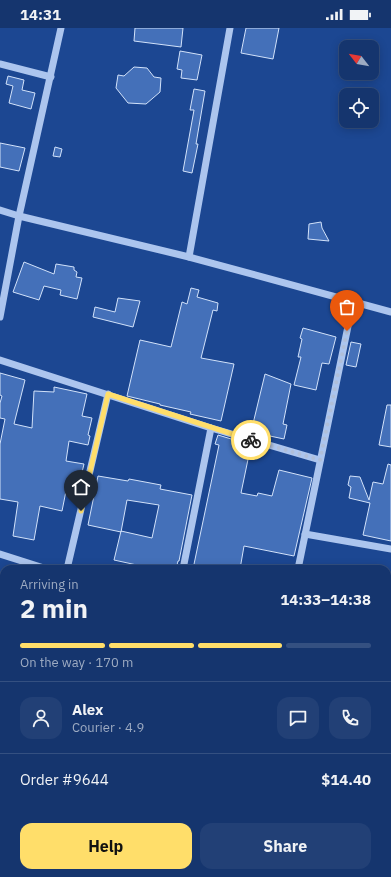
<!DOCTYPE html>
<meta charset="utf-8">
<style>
:root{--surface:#15356e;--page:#224076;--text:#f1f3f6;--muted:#9dabc2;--line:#345081;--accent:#ffde6a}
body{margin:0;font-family:"IBM Plex Sans",sans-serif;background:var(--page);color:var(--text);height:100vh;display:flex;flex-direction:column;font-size:15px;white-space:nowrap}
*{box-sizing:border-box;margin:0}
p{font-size:13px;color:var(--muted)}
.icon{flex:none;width:22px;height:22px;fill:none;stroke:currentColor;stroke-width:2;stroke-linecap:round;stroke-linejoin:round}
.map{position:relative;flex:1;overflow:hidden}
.panel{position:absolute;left:0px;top:537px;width:391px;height:312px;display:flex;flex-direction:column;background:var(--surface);border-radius:12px 12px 0 0;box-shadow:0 2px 10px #0003,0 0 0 1px var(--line)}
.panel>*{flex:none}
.needle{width:26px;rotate:301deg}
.tools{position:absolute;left:339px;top:12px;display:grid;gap:8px}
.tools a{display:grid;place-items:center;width:40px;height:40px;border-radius:8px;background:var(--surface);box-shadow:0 2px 10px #0003,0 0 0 1px var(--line);font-size:20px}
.pin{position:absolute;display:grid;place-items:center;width:34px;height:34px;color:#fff;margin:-41px -17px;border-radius:50% 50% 50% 0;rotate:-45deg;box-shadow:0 0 4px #0007}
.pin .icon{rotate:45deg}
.courier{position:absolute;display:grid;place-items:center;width:40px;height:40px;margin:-20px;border:3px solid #ffde6a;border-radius:50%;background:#fff;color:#222;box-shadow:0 1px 5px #0007}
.head em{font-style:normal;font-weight:800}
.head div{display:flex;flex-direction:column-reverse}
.head{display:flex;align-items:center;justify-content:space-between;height:68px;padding:0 20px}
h1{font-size:26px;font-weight:800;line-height:30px}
.bar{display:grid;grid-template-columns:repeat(4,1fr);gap:6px 4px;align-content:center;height:48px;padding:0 20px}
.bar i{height:5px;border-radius:3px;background:var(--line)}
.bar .current{background:var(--accent)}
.bar p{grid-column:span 4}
.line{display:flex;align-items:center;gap:10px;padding:0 20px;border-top:1px solid var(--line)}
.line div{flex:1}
.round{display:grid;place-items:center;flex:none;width:42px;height:42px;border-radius:12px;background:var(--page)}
.button{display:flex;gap:8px;margin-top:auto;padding:8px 20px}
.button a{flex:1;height:46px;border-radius:12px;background:var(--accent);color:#111;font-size:16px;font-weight:800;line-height:46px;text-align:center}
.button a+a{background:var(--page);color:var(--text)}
.status{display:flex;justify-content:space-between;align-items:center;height:28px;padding:0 20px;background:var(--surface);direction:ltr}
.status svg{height:11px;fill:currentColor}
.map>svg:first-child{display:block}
.building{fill:#4470b9;stroke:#d2e2fa}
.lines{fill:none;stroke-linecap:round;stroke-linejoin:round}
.minor{stroke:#acc5ee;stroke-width:7}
.done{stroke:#b0bfd9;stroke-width:4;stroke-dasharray:0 7.2}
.route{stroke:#ffde6a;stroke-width:5}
</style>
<div class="status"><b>14:31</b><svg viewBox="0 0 49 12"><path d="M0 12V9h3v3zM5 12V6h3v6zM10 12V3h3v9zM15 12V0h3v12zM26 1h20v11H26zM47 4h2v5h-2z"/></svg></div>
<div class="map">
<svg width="391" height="849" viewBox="0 0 391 849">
<rect width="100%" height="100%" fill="#1c4792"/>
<g class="building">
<polygon points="135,0 183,0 181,19 134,13"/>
<polygon points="246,0 279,0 273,31 241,25"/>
<polygon points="180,23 202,27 197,52 181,50 182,42 177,41"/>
<polygon points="134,39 147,40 154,49 161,50 160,64 146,76 128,75 116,60 118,47 124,48"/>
<polygon points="8,48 24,52 22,62 35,65 31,81 9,75 13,58 6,56"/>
<polygon points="194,61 205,63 196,116 198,116 192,145 183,143 194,82 190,82"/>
<polygon points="0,115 25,120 19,143 0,139"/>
<polygon points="55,119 62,121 60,129 53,128"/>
<polygon points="321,194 322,200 329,213 308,211 309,196"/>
<polygon points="24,234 54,246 56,236 74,239 74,242 77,244 76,249 82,250 77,271 60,267 61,262 44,258 39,272 13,264"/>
<polygon points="191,260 199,262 197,269 218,275 217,283 213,282 201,330 234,336 221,393 190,386 191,384 160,377 160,376 127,368 140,312 171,319 182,274 187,276"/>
<polygon points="118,270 140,273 133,299 93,289 95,279 115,284"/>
<polygon points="303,300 336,309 329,336 322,335 316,362 294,357 301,329 298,329 302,311 300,310"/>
<polygon points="351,314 361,316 356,339 346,337"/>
<polygon points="0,345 25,352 14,396 32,400 34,363 54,364 54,359 87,366 82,388 92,390 88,407 90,408 88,417 69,413 66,433 84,436 78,461 67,458 62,483 40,478 34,512 13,508 18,474 0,471 0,416 5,391 0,390 0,375 2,368 0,367"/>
<polygon points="265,346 291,356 283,396 287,397 284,411 251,404"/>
<polygon points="387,377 391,377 391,419 379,417"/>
<polygon points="218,407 251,417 241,465 257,468 258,465 272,468 279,442 312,450 294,528 244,518 240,541 193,541 219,417 215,416"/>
<polygon points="388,436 391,437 391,513 363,507 370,475 349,470 351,459 348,457 350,448 360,449 369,472 373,454 383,456"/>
<polygon points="98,448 128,453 129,451 161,457 160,461 192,467 179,533 178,533 176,541 145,541 146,539 114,532 121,503 152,510 159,477 127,472 121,504 88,497"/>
</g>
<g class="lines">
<g class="minor">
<polyline points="0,36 51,49"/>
<polyline points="0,182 19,188 189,229 391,284"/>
<polyline points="189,229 230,0"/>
<polyline points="0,289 19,188 61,0"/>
<polyline points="0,332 211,400 320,432"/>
<polyline points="305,506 391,521"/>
<polyline points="0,526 47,541"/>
<polyline points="67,541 108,366"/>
<polyline points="183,541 211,400"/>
<polyline points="298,541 353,274"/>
<polyline points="387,634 391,635"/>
<polyline points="0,681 4,682"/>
<polyline points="387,759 391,733"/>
<polyline points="7,849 7,845"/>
<polyline points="114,849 115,845"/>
<polyline points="241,849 242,845"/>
<polyline points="369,849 370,845"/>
</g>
</g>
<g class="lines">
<polyline class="done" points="251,412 320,432 347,303"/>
<polyline class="route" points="81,483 108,366 251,412"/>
</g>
</svg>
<div class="tools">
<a><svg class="needle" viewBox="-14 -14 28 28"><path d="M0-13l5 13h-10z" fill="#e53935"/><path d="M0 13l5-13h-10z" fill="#9dabc2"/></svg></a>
<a><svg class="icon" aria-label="locate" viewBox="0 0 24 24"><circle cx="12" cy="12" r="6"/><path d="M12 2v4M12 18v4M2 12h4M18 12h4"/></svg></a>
</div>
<div class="pin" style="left:347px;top:303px;background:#ea580c"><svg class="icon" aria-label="bag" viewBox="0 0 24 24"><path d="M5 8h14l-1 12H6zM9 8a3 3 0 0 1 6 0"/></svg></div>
<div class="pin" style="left:81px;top:483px;background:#1f2937"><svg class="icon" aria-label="home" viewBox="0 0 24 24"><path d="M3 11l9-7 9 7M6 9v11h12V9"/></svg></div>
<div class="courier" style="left:251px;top:412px"><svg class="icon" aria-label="bike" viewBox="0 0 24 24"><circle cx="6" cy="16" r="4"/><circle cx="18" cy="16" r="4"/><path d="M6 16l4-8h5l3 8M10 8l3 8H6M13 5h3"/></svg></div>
<section class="panel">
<div class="head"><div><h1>2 min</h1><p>Arriving in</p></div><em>14:33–14:38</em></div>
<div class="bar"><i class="current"></i><i class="current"></i><i class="current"></i><i></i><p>On the way · 170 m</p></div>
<div class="line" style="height:72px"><a class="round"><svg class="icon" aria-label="person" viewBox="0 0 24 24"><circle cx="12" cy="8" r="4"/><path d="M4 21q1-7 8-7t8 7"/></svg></a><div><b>Alex</b><p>Courier · 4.9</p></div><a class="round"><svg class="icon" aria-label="chat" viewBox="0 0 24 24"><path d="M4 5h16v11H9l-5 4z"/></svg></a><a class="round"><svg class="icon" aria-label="phone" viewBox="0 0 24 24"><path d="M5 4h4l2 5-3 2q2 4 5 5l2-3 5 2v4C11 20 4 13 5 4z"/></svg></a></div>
<div class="line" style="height:52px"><div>Order #9644</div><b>$14.40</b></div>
<div class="button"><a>Help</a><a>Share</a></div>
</section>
</div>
